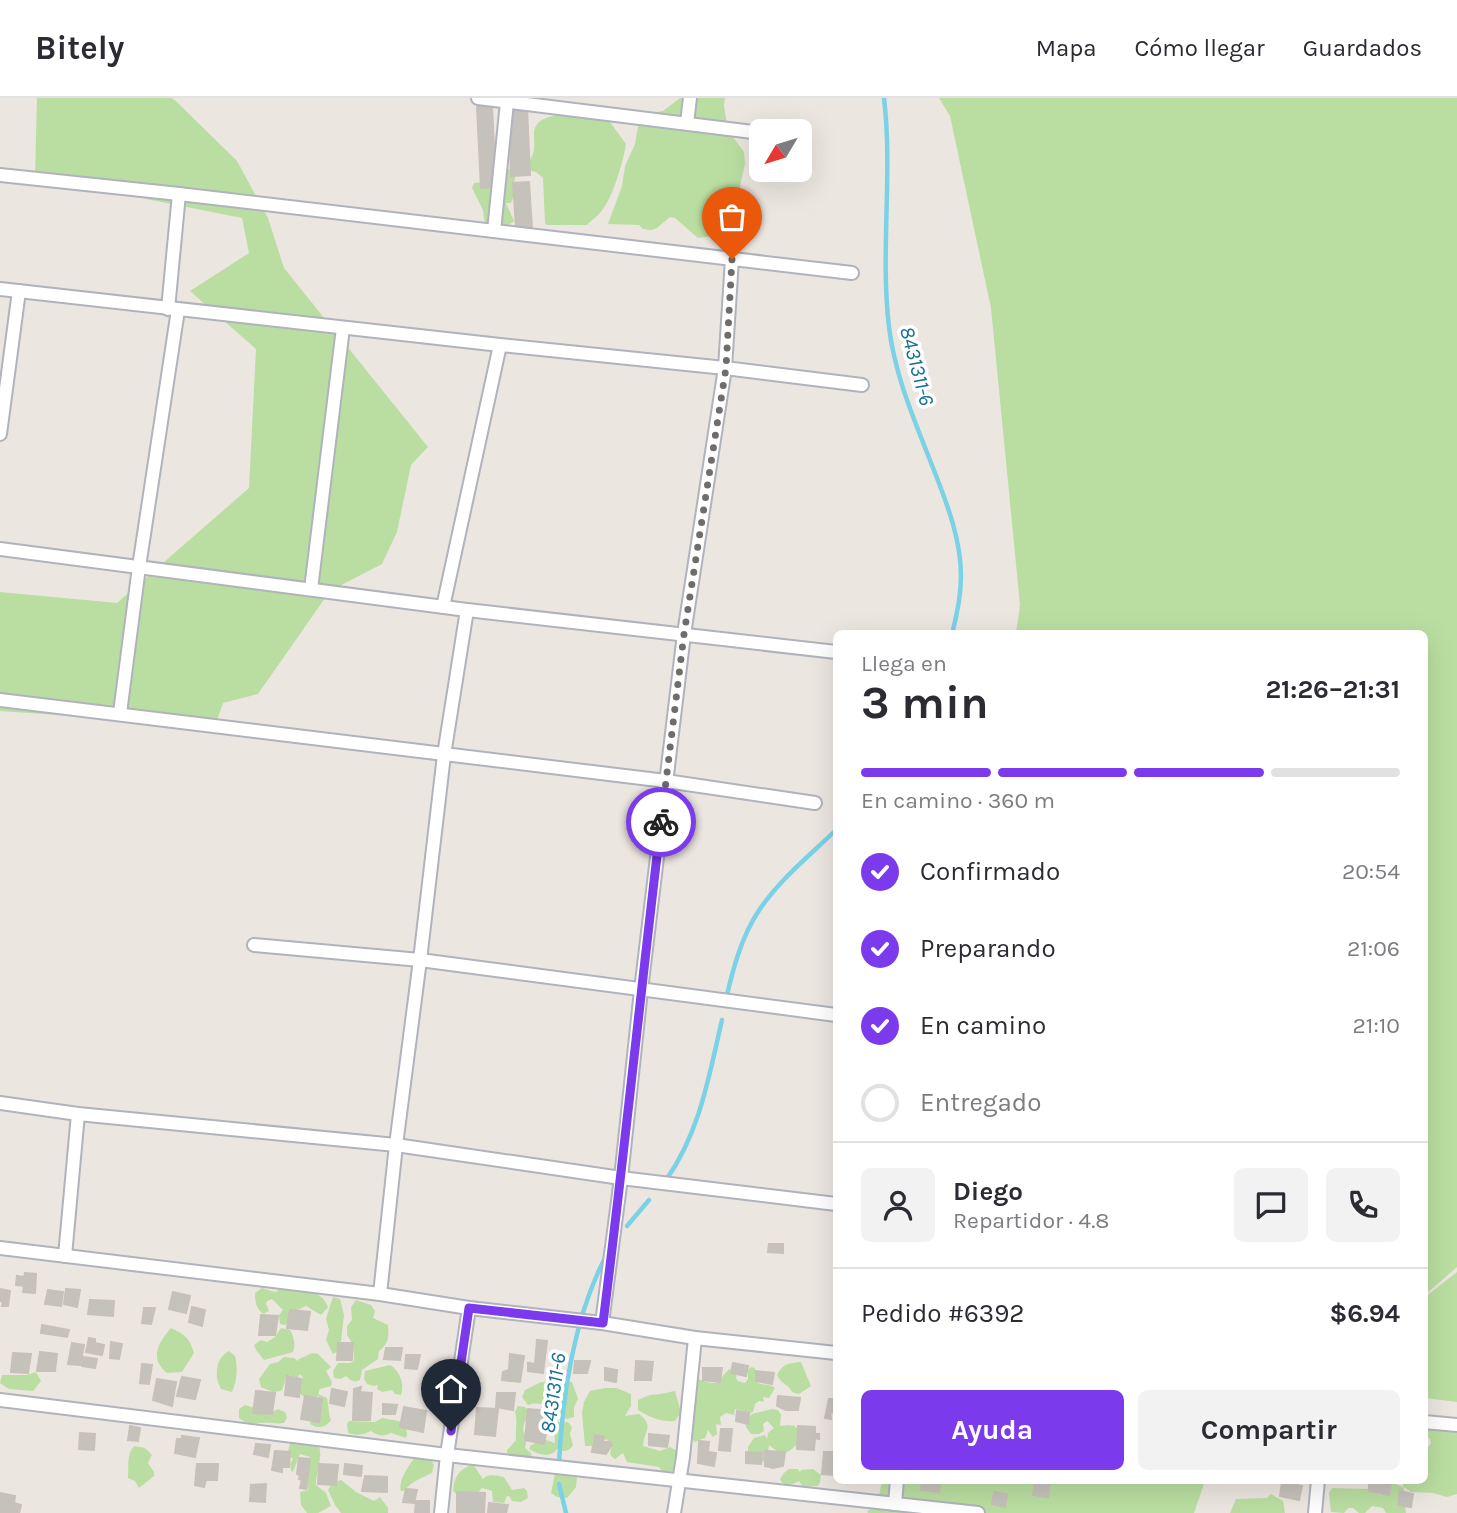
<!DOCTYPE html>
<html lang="es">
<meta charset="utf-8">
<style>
:root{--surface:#fff;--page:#f2f2f3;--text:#2b2b33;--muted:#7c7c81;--line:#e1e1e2;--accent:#7c3aed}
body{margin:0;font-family:Karla,sans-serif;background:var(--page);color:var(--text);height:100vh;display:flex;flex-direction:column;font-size:26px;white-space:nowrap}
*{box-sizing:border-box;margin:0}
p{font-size:23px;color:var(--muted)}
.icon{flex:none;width:38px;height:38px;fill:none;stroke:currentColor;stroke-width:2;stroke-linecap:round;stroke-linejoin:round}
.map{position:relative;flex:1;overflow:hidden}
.panel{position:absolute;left:833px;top:532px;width:595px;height:854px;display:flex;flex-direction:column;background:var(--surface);border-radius:10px;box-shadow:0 7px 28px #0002}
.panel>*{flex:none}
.needle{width:46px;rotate:232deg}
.controls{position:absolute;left:749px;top:21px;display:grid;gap:14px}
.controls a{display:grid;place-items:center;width:63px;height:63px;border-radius:10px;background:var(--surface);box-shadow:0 7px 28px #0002;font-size:35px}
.pin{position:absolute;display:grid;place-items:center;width:60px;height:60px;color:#fff;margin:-72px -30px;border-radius:50% 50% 50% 0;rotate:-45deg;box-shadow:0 0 7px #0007}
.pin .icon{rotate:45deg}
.courier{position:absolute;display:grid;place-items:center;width:70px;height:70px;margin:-35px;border:5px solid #7c3aed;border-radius:50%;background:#fff;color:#222;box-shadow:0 2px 9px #0007}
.summary em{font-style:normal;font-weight:700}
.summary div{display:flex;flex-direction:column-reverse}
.summary{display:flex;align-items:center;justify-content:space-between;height:119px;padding:0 28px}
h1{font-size:46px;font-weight:700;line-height:52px}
.bar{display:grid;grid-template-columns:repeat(4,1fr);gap:10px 7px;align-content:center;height:84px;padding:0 28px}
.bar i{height:9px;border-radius:5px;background:var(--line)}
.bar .selected{background:var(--accent)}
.bar p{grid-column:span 4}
.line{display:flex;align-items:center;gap:18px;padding:0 28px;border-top:2px solid var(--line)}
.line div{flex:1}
.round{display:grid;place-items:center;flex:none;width:74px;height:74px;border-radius:10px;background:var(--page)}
ol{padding:0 28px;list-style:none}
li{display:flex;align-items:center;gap:21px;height:77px}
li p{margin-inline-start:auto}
li .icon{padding:7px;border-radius:50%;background:var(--accent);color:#fff;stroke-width:4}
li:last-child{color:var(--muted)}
li i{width:38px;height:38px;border:4px solid var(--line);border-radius:50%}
.cta{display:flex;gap:14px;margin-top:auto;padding:14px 28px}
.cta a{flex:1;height:80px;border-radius:10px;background:var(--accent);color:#fff;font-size:28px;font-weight:700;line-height:80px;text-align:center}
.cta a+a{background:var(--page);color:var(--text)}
header{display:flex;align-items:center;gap:42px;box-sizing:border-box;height:98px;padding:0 35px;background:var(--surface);border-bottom:2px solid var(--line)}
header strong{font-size:33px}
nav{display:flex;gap:38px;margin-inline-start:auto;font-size:24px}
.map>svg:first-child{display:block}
.green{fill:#badea1}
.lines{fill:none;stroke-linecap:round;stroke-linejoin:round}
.stream{stroke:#7bd1e6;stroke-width:4.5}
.building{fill:#c5c1bb;stroke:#c8c1b9;stroke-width:2}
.minor-casing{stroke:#b0b3bb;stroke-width:16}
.minor{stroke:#fff;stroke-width:12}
.done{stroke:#6f6d6b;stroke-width:7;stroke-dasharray:0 12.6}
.route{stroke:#7c3aed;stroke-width:9}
.labels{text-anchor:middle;stroke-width:7;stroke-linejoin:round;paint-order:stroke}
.water-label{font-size:21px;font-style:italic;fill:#187294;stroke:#fff}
</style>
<header>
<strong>Bitely</strong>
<nav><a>Mapa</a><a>Cómo llegar</a><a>Guardados</a></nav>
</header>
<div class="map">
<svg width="1457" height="1415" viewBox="0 0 1457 1415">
<rect width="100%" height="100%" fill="#ece6e0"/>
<g class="green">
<polygon points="37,0 172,0 178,5 237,63 268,120 284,170 428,349 411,367 397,434 382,466 330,493 258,596 223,605 215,628 0,613 0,494 117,505 249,390 256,251 190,193 249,155 242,120 35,79"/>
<path d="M680,0H725L724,8L728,32L744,54L745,66L740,88L738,120C724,135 719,138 698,140L675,120L670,119L657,130L651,132L643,131L639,127L608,126L622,88L625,68L635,46L640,17L663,13Z"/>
<polygon points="939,0 1457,0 1457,1169 1425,1197 1424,536 1016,535 1020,507 991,210 950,18"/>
<path d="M585,14L605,17L626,46C623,64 614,96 603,111C599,117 592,122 587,127H547L545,125L543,80L536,74L522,71C509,79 518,92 511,105H506L514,123L501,133L488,131L484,121L483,112L472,90L474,85L482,84C485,88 489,92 494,91L504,73C515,70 517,65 529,64C536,52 534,50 534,37C533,14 568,17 585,14Z"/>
<polygon points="1457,1174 1457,1304 1425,1300 1425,1199"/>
<path d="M286,1189C302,1191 322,1192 328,1209L321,1217L306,1208L293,1214L290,1222L285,1227L280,1226L279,1217L283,1212L272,1201L267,1203L266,1206L269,1213L263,1216C256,1209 255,1205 255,1195L262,1190L275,1194Z"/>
<polygon points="333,1199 340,1201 344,1217 340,1252 333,1256 326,1242 329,1232 326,1221"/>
<path d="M356,1202L371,1207L375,1213L373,1220L388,1227C389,1238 389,1246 379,1253L378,1261L362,1272L360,1282C354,1285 351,1283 346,1278L341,1281L334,1280L333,1273L338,1265H350L354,1263V1248L347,1237V1228L352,1222L351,1209Z"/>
<path d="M171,1230C185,1237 189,1239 194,1255L182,1274L167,1275C149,1260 158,1245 171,1230Z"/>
<path d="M281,1230L290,1232C294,1239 296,1247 293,1254L264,1262L256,1252L254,1247L261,1242L267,1244L275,1239Z"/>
<path d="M229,1253L235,1258C238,1269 237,1283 232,1294L221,1291C214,1279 215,1260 229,1253Z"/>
<path d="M312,1255L318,1256L331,1269L326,1273L332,1284L331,1288L320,1291L318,1296L327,1300C329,1308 328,1314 331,1322C326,1330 317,1331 310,1326L319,1297L313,1302L307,1301L298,1294L299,1287L303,1279L300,1276L296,1281L290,1277L286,1279L284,1287L281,1293L273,1294L261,1289L259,1281L270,1266L278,1264L284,1259L294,1260L298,1263L299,1261Z"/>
<path d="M801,1264L811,1288L799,1296L792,1294C788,1286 781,1286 777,1277C783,1266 788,1265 801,1264Z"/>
<path d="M390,1267C400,1273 405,1286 401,1297L395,1296L392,1292L382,1294L377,1291L378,1287L374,1288L367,1286L364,1281L365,1273Z"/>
<path d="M751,1269L755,1270C754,1294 764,1282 775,1290L769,1300L763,1299L764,1304L759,1303L755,1306L753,1314L750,1315L735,1311L734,1317L726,1315L720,1319L721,1327L716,1326L717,1336L713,1339L708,1332L705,1340L694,1344L691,1337L692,1289L698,1281C720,1289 716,1285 729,1271L737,1275L736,1280L738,1283L745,1285L748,1281V1272Z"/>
<polygon points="36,1274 41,1283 33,1293 9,1291 0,1285 2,1277 26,1277"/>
<path d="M560,1283L572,1284L578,1301L574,1309V1319L567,1321C554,1314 546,1301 528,1307L522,1299L525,1292L541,1284Z"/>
<path d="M605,1290H616L631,1296V1308L625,1318L639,1316C655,1328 644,1333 643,1348L660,1353L670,1349L679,1354L680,1367L672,1373H662L659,1369L627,1364L623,1355L615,1361L611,1358L610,1354L612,1349L609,1342L594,1340L592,1348H585L582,1315L584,1304L590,1293Z"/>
<path d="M675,1293L681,1314L675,1323C661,1324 651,1320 638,1312V1302L650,1297L660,1296Z"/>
<path d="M245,1307C257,1310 266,1318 278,1311L285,1314L287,1320L284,1325C279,1326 275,1325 271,1325C258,1324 250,1329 239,1320V1311Z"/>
<path d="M518,1308L525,1309L530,1315L524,1326L523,1332L527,1341L525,1350L531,1355L532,1361L507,1359V1352L516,1342C515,1332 518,1323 515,1314Z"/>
<path d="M772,1311L778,1312L781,1317L780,1328L789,1327L795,1328L801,1336L799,1345C785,1357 784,1359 769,1347L767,1363L763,1364L759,1357L748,1356V1349L754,1340L765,1337L767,1341L768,1335L774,1330L767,1323L763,1326L764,1333L759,1336H751L746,1329V1322L752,1316Z"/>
<path d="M382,1320L399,1323L406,1328L407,1337L406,1340L391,1335C383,1339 378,1338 371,1333C363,1337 357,1338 348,1335L347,1326L349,1323L375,1324Z"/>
<polygon points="1425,1321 1441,1324 1452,1334 1457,1331 1457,1396 1447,1399 1433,1395 1411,1394 1404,1389 1404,1396 1397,1404 1405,1408 1406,1415 1386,1415 1383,1410 1372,1408 1365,1415 1359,1415 1353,1410 1348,1410 1344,1415 1331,1414 1329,1395 1332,1390 1369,1391 1380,1397 1382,1393 1393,1385 1403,1389 1403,1383 1424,1382 1425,1351 1431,1346 1430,1341 1425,1337"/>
<path d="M557,1324H568L572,1329L570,1336L573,1347C569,1354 564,1354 557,1351C550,1361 537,1356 529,1351L530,1348L543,1341L555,1345L554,1332Z"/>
<path d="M291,1343L318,1345C324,1359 316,1371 316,1387L326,1395L331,1408L318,1415H307L301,1407L300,1394L308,1392L306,1384L310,1359L300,1356L293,1374L291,1373L290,1366L293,1361L287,1356Z"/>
<path d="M134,1348L145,1350L152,1357L148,1365L154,1374V1378L139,1390L135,1383L128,1380C129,1370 126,1357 134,1348Z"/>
<path d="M415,1359H429L434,1367L432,1375C421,1380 411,1384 404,1393H401C398,1382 409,1368 415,1359Z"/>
<path d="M473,1366L483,1381C488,1375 497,1378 504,1379L512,1392L524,1390L527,1393L528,1400L521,1404L512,1403L509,1398H507L504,1405L493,1404L492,1393L482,1390L474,1399H460L453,1393C454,1378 460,1371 473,1366Z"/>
<polygon points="789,1371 798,1371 800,1374 801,1372 813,1371 821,1377 820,1384 818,1388 803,1389 799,1383 789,1388 782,1385 780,1381 784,1375"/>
<polygon points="564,1374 577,1379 576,1389 567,1400 557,1399 551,1395 555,1376"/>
<polygon points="341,1382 356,1394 374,1403 380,1399 388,1410 388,1415 341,1415 335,1407 328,1392 332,1385"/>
<polygon points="882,1383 1205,1383 1194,1415 868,1415 867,1413 877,1408"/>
<polygon points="1271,1396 1283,1403 1285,1415 1230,1415 1236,1401 1267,1400"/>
</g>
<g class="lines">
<g class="stream">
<path d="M884,0C893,76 880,153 889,229C895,280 917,328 935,375C948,408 961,443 961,478C961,497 957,517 952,536"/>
<path d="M726,901C733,871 741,840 758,814C778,783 809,758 836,732"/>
<path d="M666,1082C700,1034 709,978 722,922"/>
<polyline points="627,1128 649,1102"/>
<path d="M559,1366C562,1299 574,1220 605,1160"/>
<polyline points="559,1386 566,1415"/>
</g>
</g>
<g class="building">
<polygon points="492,8 496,89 481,90 477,9"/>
<polygon points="509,10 527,10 530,77 511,78"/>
<polygon points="529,84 532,130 516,130 513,85"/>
<polygon points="769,1146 783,1146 783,1155 768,1154"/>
<polygon points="25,1175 36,1176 35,1195 23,1194 24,1188 16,1187 17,1178 24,1179"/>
<polygon points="0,1191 10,1193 8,1208 2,1208 3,1203 0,1203"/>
<polygon points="66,1191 80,1192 77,1209 64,1206"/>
<polygon points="48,1192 63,1194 61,1208 45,1206"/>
<polygon points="173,1194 190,1198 186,1215 169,1211"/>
<polygon points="90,1202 114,1203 113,1218 88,1216"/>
<polygon points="192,1209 205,1212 202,1228 189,1224"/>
<polygon points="144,1210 155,1210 151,1226 142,1225"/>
<polygon points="290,1212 310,1214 307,1232 287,1230"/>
<polygon points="261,1217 278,1218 275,1237 259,1237"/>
<polygon points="42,1227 69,1232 67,1239 41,1235"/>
<polygon points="89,1240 95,1241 95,1245 104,1247 102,1257 86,1254"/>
<polygon points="537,1242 547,1243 543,1275 528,1273 528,1265 535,1266"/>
<polygon points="111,1244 122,1246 119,1261 110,1260"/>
<polygon points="72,1245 84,1247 80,1267 68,1266"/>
<polygon points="338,1245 353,1245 352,1262 337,1262"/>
<polygon points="386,1250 402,1250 400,1262 384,1261"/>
<polygon points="40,1254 57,1256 55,1273 37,1273"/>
<polygon points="13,1255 31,1256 28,1275 11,1274"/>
<polygon points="510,1256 524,1258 520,1284 502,1282 503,1274 509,1272"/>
<polygon points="406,1257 420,1257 417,1271 405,1270"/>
<polygon points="83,1259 97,1261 95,1270 82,1268"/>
<polygon points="575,1263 590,1263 587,1275 574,1275"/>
<polygon points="636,1263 653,1264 651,1282 635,1282"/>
<polygon points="733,1265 748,1268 746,1278 731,1275"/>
<polygon points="142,1266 152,1267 149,1286 140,1285"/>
<polygon points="605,1270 617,1272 616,1284 605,1282"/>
<polygon points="703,1270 722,1270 720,1284 703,1282"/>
<polygon points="756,1273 774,1275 772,1286 756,1283"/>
<polygon points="287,1278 301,1281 299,1299 285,1297"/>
<polygon points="182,1279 200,1282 195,1301 177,1298"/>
<polygon points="157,1281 176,1284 172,1308 153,1302"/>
<polygon points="437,1286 451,1289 448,1300 436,1301"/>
<polygon points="361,1289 360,1294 372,1295 370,1322 353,1322 354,1291"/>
<polygon points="332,1291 347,1294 344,1308 330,1305"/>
<polygon points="256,1293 275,1295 272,1316 253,1315"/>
<polygon points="497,1295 515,1295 513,1312 496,1309"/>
<polygon points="305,1298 322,1301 319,1324 301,1321"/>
<polygon points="778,1298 800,1300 798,1312 786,1312 777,1308"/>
<polygon points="829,1301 836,1301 836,1315 830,1314 831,1321 825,1320"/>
<polygon points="383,1306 397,1307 395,1316 383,1316"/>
<polygon points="404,1309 426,1313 423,1334 400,1329"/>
<polygon points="477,1310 498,1311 495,1338 475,1336"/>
<polygon points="528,1311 550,1313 544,1346 525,1342"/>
<polygon points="737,1313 749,1315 748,1326 736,1323"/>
<polygon points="130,1328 140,1330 138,1343 128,1342"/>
<polygon points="798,1328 815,1329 815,1336 819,1336 819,1341 815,1340 814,1352 797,1351"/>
<polygon points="721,1331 732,1331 730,1353 719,1352"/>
<polygon points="80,1335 95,1336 94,1352 79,1351"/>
<polygon points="649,1336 669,1338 667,1349 649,1347"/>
<polygon points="595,1337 604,1339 603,1345 610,1343 612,1347 606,1356 592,1354"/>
<polygon points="182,1338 199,1340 195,1359 175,1355 177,1341 182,1341"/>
<polygon points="699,1343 709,1344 708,1354 716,1355 714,1368 698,1365"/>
<polygon points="256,1346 270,1347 268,1359 254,1356"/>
<polygon points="275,1353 290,1354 289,1369 282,1369 282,1374 272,1372"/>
<polygon points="765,1353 785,1354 783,1368 773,1370 765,1368"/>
<polygon points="746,1354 762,1355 761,1366 746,1365"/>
<polygon points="824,1354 836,1354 836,1377 822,1376"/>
<polygon points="299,1360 310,1361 306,1391 300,1390 302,1382 299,1381 300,1377 297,1376"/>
<polygon points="197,1366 218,1366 217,1382 206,1382 204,1389 195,1387"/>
<polygon points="319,1366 338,1367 336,1387 318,1386"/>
<polygon points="345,1366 362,1368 361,1378 344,1376"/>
<polygon points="365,1378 387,1379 387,1394 362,1393"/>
<polygon points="922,1382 941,1382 939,1394 921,1392"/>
<polygon points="1035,1382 1050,1382 1048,1399 1033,1397"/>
<polygon points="1369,1382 1391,1385 1389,1397 1369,1393"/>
<polygon points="1282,1384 1302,1388 1299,1402 1280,1398"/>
<polygon points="266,1386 265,1404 250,1403 251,1387"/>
<polygon points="406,1391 417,1392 414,1405 403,1404"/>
<polygon points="1400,1393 1413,1396 1411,1409 1398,1407"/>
<polygon points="457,1394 485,1395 484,1415 457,1415"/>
<polygon points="994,1394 1007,1396 1005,1409 992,1406"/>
<polygon points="0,1395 15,1398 14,1405 21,1407 19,1415 0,1415"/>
<polygon points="416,1403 429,1403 429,1415 415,1415"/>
<polygon points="489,1405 508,1407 506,1415 488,1415"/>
</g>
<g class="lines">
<g class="minor-casing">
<g id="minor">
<polyline points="478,0 761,35"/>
<polyline points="687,25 690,0"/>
<polyline points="0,77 179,96 852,175"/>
<polyline points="494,133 507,4"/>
<polyline points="732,161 725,270 684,536 641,892 621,1080 602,1225 695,1240 836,1255"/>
<polyline points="0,191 500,247 725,270 862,287"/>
<polyline points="168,211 179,96"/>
<polyline points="0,336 19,193"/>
<polyline points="0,451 467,512 836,554"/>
<polyline points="311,491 343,230"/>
<polyline points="443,509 500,247"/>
<polyline points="0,602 666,683 815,705"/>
<polyline points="120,615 139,469 178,212"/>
<polyline points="254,847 420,862 836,917"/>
<polyline points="0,1005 78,1016 396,1047 621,1080 836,1106"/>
<polyline points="0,1150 380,1196 469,1210 447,1357 441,1415"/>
<polyline points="65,1158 78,1016"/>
<polyline points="380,1196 396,1047 420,862 444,657 467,512"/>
<polyline points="469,1210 602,1225"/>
<polyline points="0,1302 447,1357 978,1415"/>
<polyline points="1424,1324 1457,1327"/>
<polyline points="895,1406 897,1382"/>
<polyline points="674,1415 683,1359 695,1240"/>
<polyline points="1315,1415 1318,1382"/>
</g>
</g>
<use href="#minor" class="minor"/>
</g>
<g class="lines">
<polyline class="done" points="661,724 684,536 726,270 732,161"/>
<path class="route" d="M451,1333L469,1210L603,1225C624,1058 641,891 661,724"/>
</g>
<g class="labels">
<g class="water-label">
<text transform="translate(917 268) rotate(75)" y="7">8431311-6</text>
<text transform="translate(553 1295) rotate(-82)" y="7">8431311-6</text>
</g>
</g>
</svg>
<div class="controls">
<a><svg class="needle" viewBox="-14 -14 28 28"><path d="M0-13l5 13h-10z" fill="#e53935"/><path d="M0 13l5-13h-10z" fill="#7c7c81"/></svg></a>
</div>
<div class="pin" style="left:732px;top:161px;background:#ea580c"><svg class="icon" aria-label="bag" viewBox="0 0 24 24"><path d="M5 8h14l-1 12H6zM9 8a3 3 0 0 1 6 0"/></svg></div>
<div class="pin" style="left:451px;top:1333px;background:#1f2937"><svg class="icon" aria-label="home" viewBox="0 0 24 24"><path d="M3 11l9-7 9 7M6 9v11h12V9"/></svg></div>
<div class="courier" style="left:661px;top:724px"><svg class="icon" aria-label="bike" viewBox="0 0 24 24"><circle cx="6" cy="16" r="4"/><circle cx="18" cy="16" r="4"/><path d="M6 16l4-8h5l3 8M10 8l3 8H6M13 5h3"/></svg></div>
<section class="panel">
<div class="summary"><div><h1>3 min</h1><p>Llega en</p></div><em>21:26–21:31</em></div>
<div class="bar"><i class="selected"></i><i class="selected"></i><i class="selected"></i><i></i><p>En camino · 360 m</p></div>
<ol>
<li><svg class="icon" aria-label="check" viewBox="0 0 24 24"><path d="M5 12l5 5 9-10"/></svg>Confirmado<p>20:54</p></li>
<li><svg class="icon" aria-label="check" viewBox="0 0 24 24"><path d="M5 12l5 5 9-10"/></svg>Preparando<p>21:06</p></li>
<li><svg class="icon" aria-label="check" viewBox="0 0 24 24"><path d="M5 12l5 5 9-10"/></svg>En camino<p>21:10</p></li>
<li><i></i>Entregado</li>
</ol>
<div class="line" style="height:126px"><a class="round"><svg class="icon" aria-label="person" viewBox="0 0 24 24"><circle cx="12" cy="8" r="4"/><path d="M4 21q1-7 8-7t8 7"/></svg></a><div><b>Diego</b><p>Repartidor · 4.8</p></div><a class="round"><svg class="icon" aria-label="chat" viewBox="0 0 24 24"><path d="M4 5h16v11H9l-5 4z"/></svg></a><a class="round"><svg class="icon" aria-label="phone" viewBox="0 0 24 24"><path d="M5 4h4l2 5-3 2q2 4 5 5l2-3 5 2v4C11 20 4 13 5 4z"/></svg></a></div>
<div class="line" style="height:91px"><div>Pedido #6392</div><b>$6.94</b></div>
<div class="cta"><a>Ayuda</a><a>Compartir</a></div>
</section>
</div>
